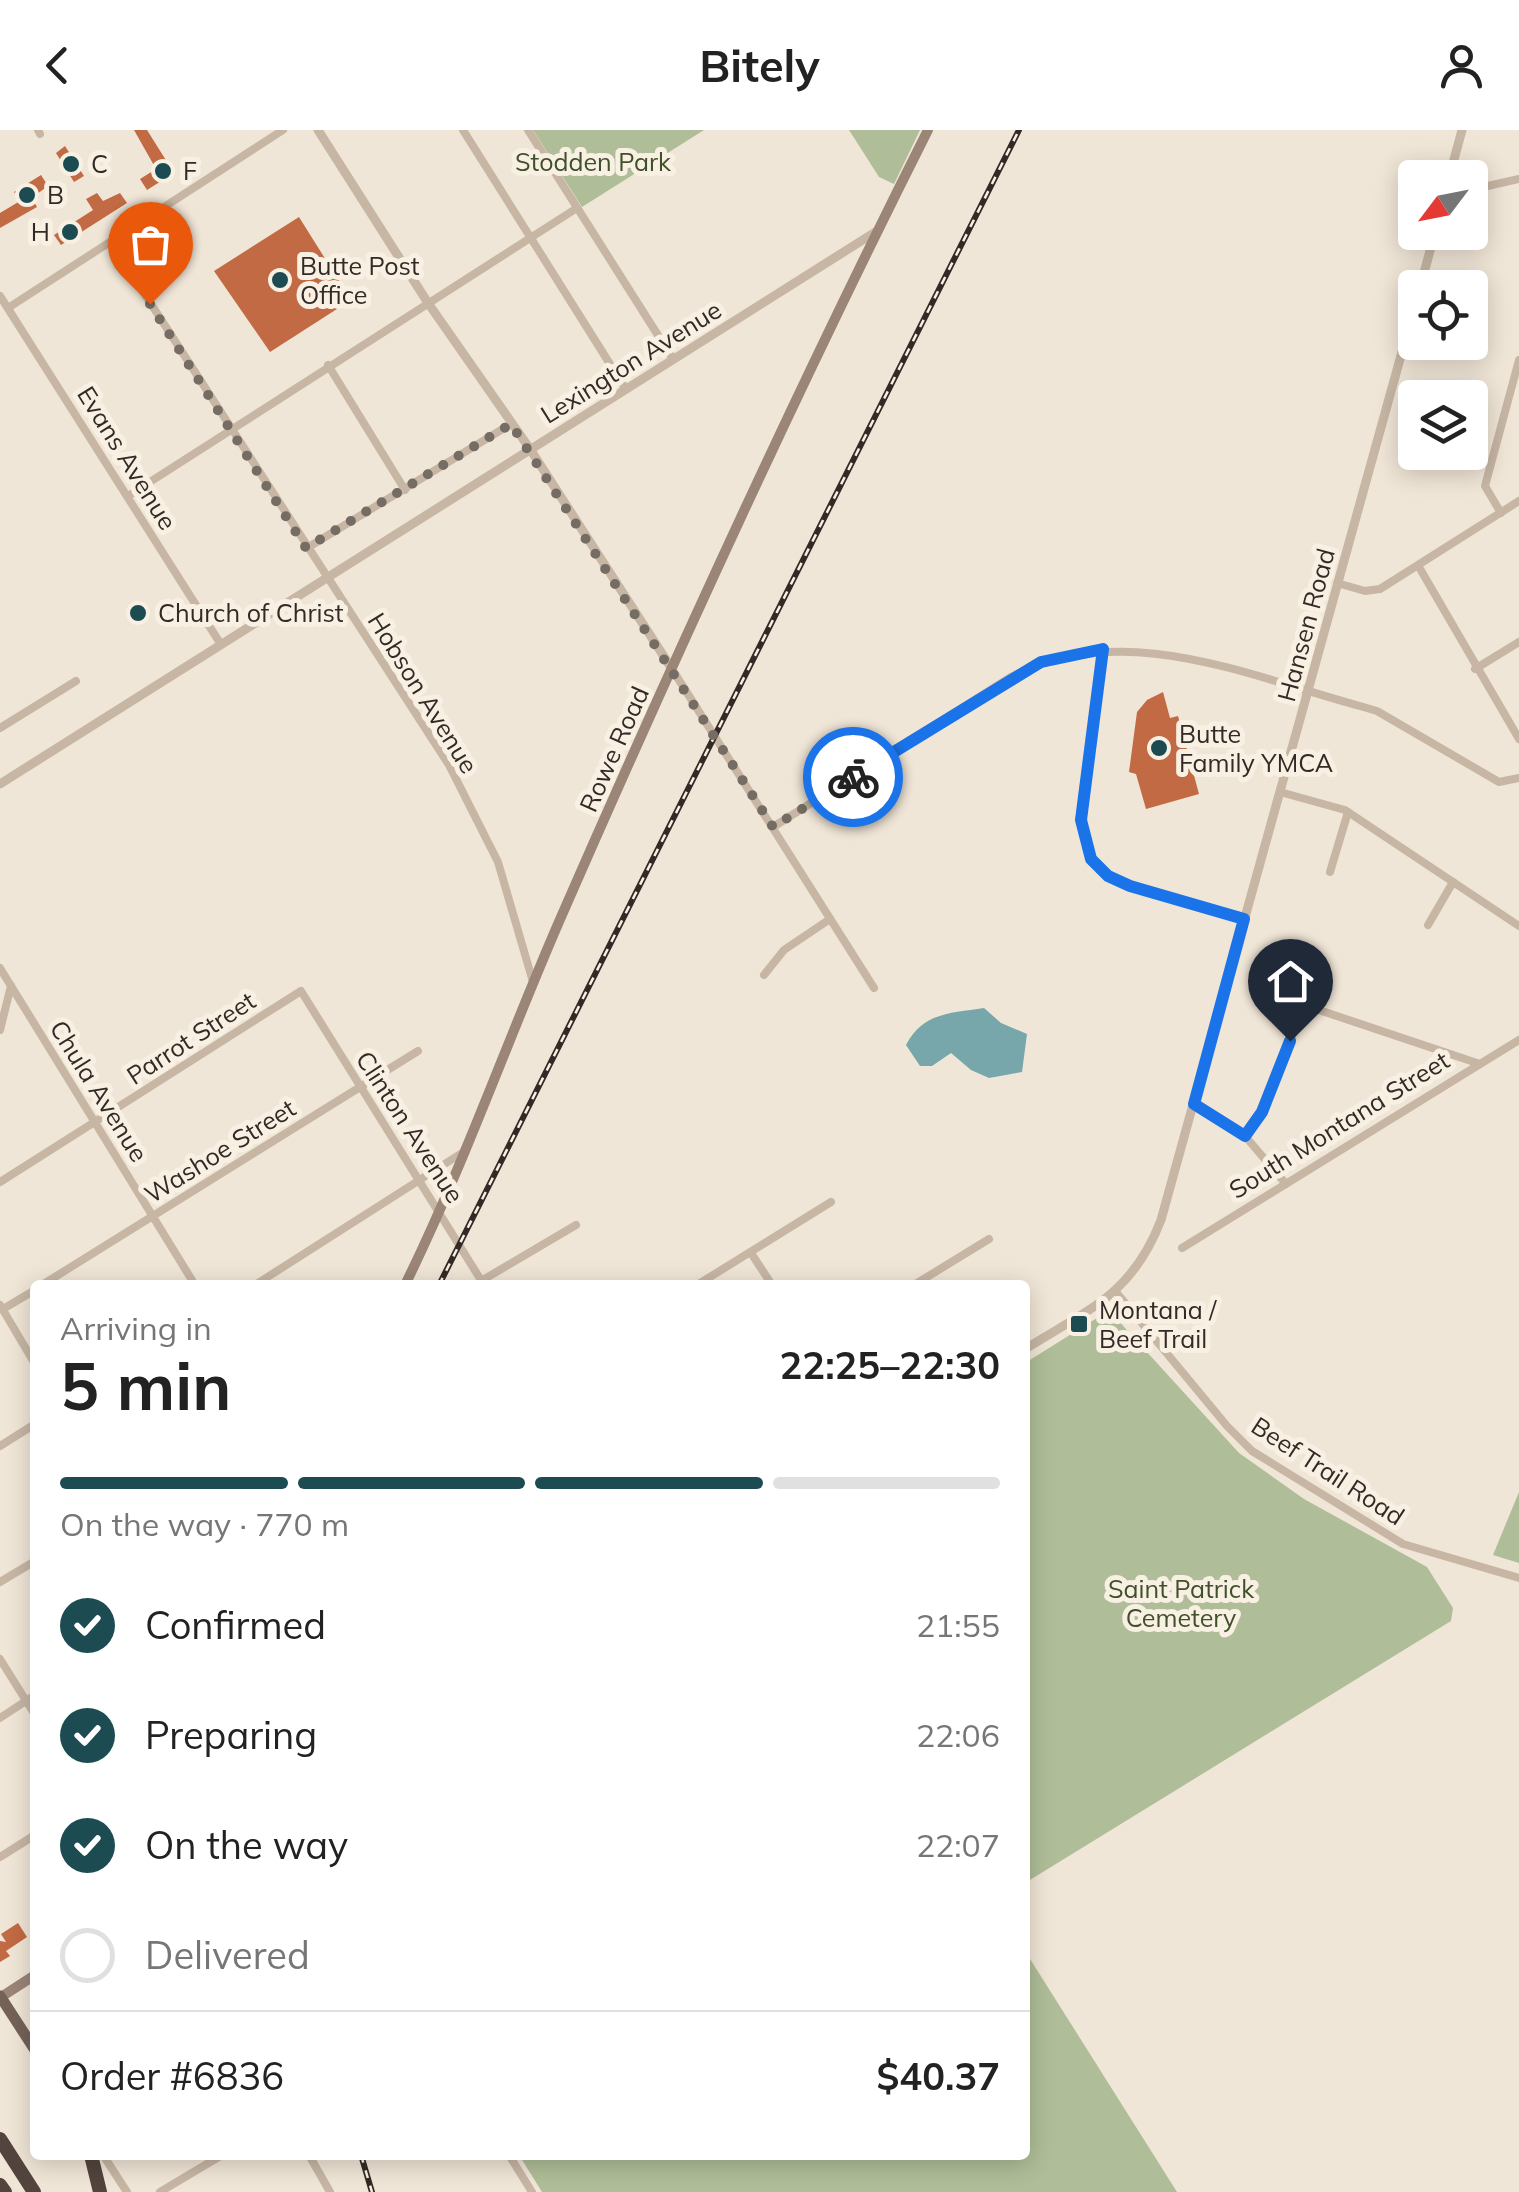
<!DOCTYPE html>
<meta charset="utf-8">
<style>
:root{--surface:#fff;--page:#f6f6f6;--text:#222;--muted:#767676;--line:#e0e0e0;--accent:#1d4b52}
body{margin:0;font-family:Mulish,sans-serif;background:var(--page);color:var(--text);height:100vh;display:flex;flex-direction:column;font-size:38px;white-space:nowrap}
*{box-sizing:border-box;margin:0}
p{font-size:32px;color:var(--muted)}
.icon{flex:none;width:55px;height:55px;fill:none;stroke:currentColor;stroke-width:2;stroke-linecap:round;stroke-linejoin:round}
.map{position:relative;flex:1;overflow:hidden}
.drawer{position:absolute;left:30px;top:1150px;width:1000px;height:880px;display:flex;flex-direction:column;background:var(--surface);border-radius:10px;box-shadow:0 5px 25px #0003}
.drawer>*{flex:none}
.needle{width:65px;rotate:238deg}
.buttons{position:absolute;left:1398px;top:30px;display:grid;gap:20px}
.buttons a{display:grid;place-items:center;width:90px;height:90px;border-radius:10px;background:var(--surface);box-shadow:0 5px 25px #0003;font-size:50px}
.pin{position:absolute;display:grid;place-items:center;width:85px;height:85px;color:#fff;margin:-102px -42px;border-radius:50% 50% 50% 0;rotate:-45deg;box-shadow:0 0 10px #0007}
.pin .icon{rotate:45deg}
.courier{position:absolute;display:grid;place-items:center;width:100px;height:100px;margin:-50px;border:8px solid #1a73e8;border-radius:50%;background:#fff;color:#222;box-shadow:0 2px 12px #0007}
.overview em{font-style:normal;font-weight:700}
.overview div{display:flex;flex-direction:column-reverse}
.overview{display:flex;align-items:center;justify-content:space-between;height:170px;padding:0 30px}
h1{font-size:65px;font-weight:700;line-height:75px}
.bar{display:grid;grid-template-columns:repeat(4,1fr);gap:15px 10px;align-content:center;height:120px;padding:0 30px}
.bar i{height:12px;border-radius:8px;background:var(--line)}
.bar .active{background:var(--accent)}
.bar p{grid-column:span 4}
.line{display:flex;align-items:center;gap:25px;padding:0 30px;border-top:2px solid var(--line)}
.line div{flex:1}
ol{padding:0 30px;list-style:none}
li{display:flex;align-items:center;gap:30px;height:110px}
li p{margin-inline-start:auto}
li .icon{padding:10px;border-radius:50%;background:var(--accent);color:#fff;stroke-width:4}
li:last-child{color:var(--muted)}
li i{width:55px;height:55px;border:5px solid var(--line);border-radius:50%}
header{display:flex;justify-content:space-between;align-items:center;height:130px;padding:0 30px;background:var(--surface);font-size:45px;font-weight:700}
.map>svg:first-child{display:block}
.green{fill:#afbe98}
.water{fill:#77a6ab}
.building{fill:#c26a43}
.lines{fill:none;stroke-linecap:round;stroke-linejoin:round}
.minor{stroke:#c7b6a4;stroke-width:8}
.tertiary{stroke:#c7b6a4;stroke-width:9}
.secondary{stroke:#9a8576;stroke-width:10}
.primary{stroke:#746257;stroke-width:11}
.motorway{stroke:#53453d;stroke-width:14}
.rail-casing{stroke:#332a25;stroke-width:6}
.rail{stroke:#f8f0e3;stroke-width:2.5;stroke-dasharray:8;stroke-linecap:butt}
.done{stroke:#756c63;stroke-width:10;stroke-dasharray:0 18}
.route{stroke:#1a73e8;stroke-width:12}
.poi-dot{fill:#1d4b52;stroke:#f8f0e3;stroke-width:4}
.labels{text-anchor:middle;stroke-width:10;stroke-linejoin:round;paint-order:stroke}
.park-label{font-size:25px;fill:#40502a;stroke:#f8f0e3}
.poi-label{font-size:25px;fill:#332a25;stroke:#f8f0e3;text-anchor:start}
.street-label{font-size:25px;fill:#332a25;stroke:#f8f0e3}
</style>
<header><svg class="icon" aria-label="back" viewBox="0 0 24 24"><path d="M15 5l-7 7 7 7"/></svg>Bitely<svg class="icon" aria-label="person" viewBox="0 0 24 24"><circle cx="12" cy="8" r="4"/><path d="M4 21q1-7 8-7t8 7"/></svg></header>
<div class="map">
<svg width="1519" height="2062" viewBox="0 0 1519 2062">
<rect width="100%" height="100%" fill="#f0e6d7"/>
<g class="green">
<polygon points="533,0 704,0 582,77"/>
<polygon points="849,0 920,0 894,54 879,47"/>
<polygon points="1115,1187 1239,1323 1304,1369 1427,1437 1453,1478 1451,1491 1025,1753 1025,1233 1097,1188"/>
<polygon points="1519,1362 1519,1433 1493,1425"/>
<polygon points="1025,1821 1177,2062 542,2062 519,2025 1025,2025"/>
</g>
<path class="water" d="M984,878L1001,893L1027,904L1022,942L989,948L971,940L951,923L932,936H920L906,915C923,882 952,883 984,878Z"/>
<g class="building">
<polygon points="134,0 147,0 174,43 147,60 140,49 156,39"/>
<polygon points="65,16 84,46 74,52 56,23"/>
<polygon points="41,45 48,56 37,64 39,67 33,70 37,77 0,98 0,83 20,71 14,62"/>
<polygon points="97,63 103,71 120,63 127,73 61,115 54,105 93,80 86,69"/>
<polygon points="299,87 351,170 270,222 214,141"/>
<polygon points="1163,562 1170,588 1178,586 1199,664 1146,679 1136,644 1129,642 1137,582 1147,570"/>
<polygon points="18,1793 27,1807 6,1821 10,1826 0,1832 0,1811 6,1812 1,1804"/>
</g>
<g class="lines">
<g class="minor">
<polyline points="38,0 40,4"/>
<polyline points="463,0 625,258"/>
<polyline points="528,0 673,229"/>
<polyline points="1470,60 1519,49"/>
<polyline points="111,112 449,635 498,732 533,852"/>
<polyline points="0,166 220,513"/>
<polyline points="8,178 283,0"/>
<polyline points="328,235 405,360"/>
<polyline points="128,366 577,78"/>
<polyline points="1501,383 1485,356 1519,230"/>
<polyline points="307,418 511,294"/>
<polyline points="1419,437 1519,609"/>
<polyline points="1337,453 1365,461 1380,459 1519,371"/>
<polyline points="1103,519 1081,690 1091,729 1108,746 1130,756 1244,789"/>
<polyline points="672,539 874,858"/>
<polyline points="1475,539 1519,512"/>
<polyline points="0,598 76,551"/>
<polyline points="1280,662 1345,680 1519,796"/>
<path d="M773,697L1011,547C1125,489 1245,545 1360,576L1377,581L1499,652L1519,648"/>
<polyline points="1330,742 1348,682"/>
<polyline points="1428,795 1453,752"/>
<polyline points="0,838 195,1155"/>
<polyline points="764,845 784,820 830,789"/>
<polyline points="0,900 11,856"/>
<polyline points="1194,974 1245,1006 1286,1054"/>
<polyline points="1245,1006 1263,982 1304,875 1480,934"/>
<polyline points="0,1052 301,861 484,1155"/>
<polyline points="1182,1118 1519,910"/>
<polyline points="751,1123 772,1155"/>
<polyline points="481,1151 576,1095"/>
<polyline points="42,1155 418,921"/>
<polyline points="255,1155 465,1021"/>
<polyline points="697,1155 831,1072"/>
<polyline points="914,1155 989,1109"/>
<polyline points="1116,1162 1227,1296 1252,1321 1403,1414 1519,1448"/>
<polyline points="0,1175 35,1234"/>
<polyline points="3,1179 35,1160"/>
<polyline points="0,1316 35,1294"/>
<polyline points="0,1452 35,1431"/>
<polyline points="0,1529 35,1585"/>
<polyline points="0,1588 35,1565"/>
<polyline points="0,1727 35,1705"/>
<polyline points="103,2025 127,2062"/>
<polyline points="309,2025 330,2062"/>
<polyline points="509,2025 532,2062"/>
<polyline points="160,2062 222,2025"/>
</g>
<g class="tertiary">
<polyline points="318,0 428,173 530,319 672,539"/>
<polyline points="1449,48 1462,0"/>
<polyline points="1420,158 1435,102"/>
<polyline points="0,654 877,101"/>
<path d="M1025,1219C1089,1179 1132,1165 1161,1090L1415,175"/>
</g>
<g class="secondary">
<path d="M405,1155C463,1037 506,914 558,794C675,526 797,260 928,0"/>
<polyline points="1,1867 35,1845"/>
</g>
<polyline class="primary" points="0,1866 35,1920"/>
<g class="motorway">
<polyline points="0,2009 34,2062"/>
<polyline points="91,2025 100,2062"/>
<polyline points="0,2055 5,2062"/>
</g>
<g class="rail-casing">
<g id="rail">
<polyline points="439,1155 1019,0"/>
<polyline points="361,2025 372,2062"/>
</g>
</g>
<use href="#rail" class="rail"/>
</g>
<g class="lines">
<polyline class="done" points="150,174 306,418 511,294 773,697 853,647"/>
<polyline class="route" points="853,647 1041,532 1103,519 1081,690 1091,729 1108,746 1130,756 1244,789 1194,974 1245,1006 1262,982 1290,911"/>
</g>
<g class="poi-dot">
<circle cx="71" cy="34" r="10"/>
<circle cx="163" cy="41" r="10"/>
<circle cx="27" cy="65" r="10"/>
<circle cx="70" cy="102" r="10"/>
<circle cx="280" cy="150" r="10"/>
<circle cx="138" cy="483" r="10"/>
<circle cx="1159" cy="618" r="10"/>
<rect x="1069" y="1184" width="20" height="20" rx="5"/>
</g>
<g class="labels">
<g class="park-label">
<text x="593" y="41">Stodden Park</text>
<text x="1181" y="1468">Saint Patrick<tspan x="1181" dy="29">Cemetery</tspan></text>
</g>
<g class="poi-label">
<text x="91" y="43">C</text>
<text x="183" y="50">F</text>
<text x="47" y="74">B</text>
<text x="50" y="111" text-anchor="end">H</text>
<text x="300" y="145">Butte Post<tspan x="300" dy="29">Office</tspan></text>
<text x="158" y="492">Church of Christ</text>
<text x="1179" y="613">Butte<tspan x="1179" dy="29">Family YMCA</tspan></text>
<text x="1099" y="1189">Montana /<tspan x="1099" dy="29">Beef Trail</tspan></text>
</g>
<g class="street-label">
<text transform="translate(631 232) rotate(-32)" y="9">Lexington Avenue</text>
<text transform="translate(127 328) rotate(58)" y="9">Evans Avenue</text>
<text transform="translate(1306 495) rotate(-75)" y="9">Hansen Road</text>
<text transform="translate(423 563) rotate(58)" y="9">Hobson Avenue</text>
<text transform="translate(614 619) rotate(-66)" y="9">Rowe Road</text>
<text transform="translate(191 908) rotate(-33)" y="9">Parrot Street</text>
<text transform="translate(99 961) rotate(58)" y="9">Chula Avenue</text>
<text transform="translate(1339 995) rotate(-32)" y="9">South Montana Street</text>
<text transform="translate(410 997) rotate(57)" y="9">Clinton Avenue</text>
<text transform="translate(220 1021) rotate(-32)" y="9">Washoe Street</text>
<text transform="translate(1328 1341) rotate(33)" y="9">Beef Trail Road</text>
</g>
</g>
</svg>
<div class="buttons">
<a><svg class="needle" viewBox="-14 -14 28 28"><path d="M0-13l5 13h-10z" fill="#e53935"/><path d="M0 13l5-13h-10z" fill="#767676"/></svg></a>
<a><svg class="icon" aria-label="locate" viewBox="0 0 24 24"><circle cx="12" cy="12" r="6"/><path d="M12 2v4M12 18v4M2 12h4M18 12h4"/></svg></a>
<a><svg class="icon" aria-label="layers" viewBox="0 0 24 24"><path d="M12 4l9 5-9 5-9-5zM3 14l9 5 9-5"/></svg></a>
</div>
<div class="pin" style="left:150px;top:174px;background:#ea580c"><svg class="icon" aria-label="bag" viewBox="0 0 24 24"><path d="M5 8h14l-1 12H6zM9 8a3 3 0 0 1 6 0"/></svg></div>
<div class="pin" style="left:1290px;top:911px;background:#1f2937"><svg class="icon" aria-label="home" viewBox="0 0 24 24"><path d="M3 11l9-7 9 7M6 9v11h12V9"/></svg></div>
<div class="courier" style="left:853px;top:647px"><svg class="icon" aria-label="bike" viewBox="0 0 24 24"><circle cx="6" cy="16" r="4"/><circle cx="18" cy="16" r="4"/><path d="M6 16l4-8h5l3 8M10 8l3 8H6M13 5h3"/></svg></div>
<section class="drawer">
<div class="overview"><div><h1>5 min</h1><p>Arriving in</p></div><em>22:25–22:30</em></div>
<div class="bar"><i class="active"></i><i class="active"></i><i class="active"></i><i></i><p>On the way · 770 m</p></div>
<ol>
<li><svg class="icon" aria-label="check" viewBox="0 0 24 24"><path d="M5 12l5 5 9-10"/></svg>Confirmed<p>21:55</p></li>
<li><svg class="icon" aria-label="check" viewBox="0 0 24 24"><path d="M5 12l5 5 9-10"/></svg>Preparing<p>22:06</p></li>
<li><svg class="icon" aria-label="check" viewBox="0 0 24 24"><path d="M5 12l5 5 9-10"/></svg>On the way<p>22:07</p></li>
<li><i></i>Delivered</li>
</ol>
<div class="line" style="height:130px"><div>Order #6836</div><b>$40.37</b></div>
</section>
</div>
